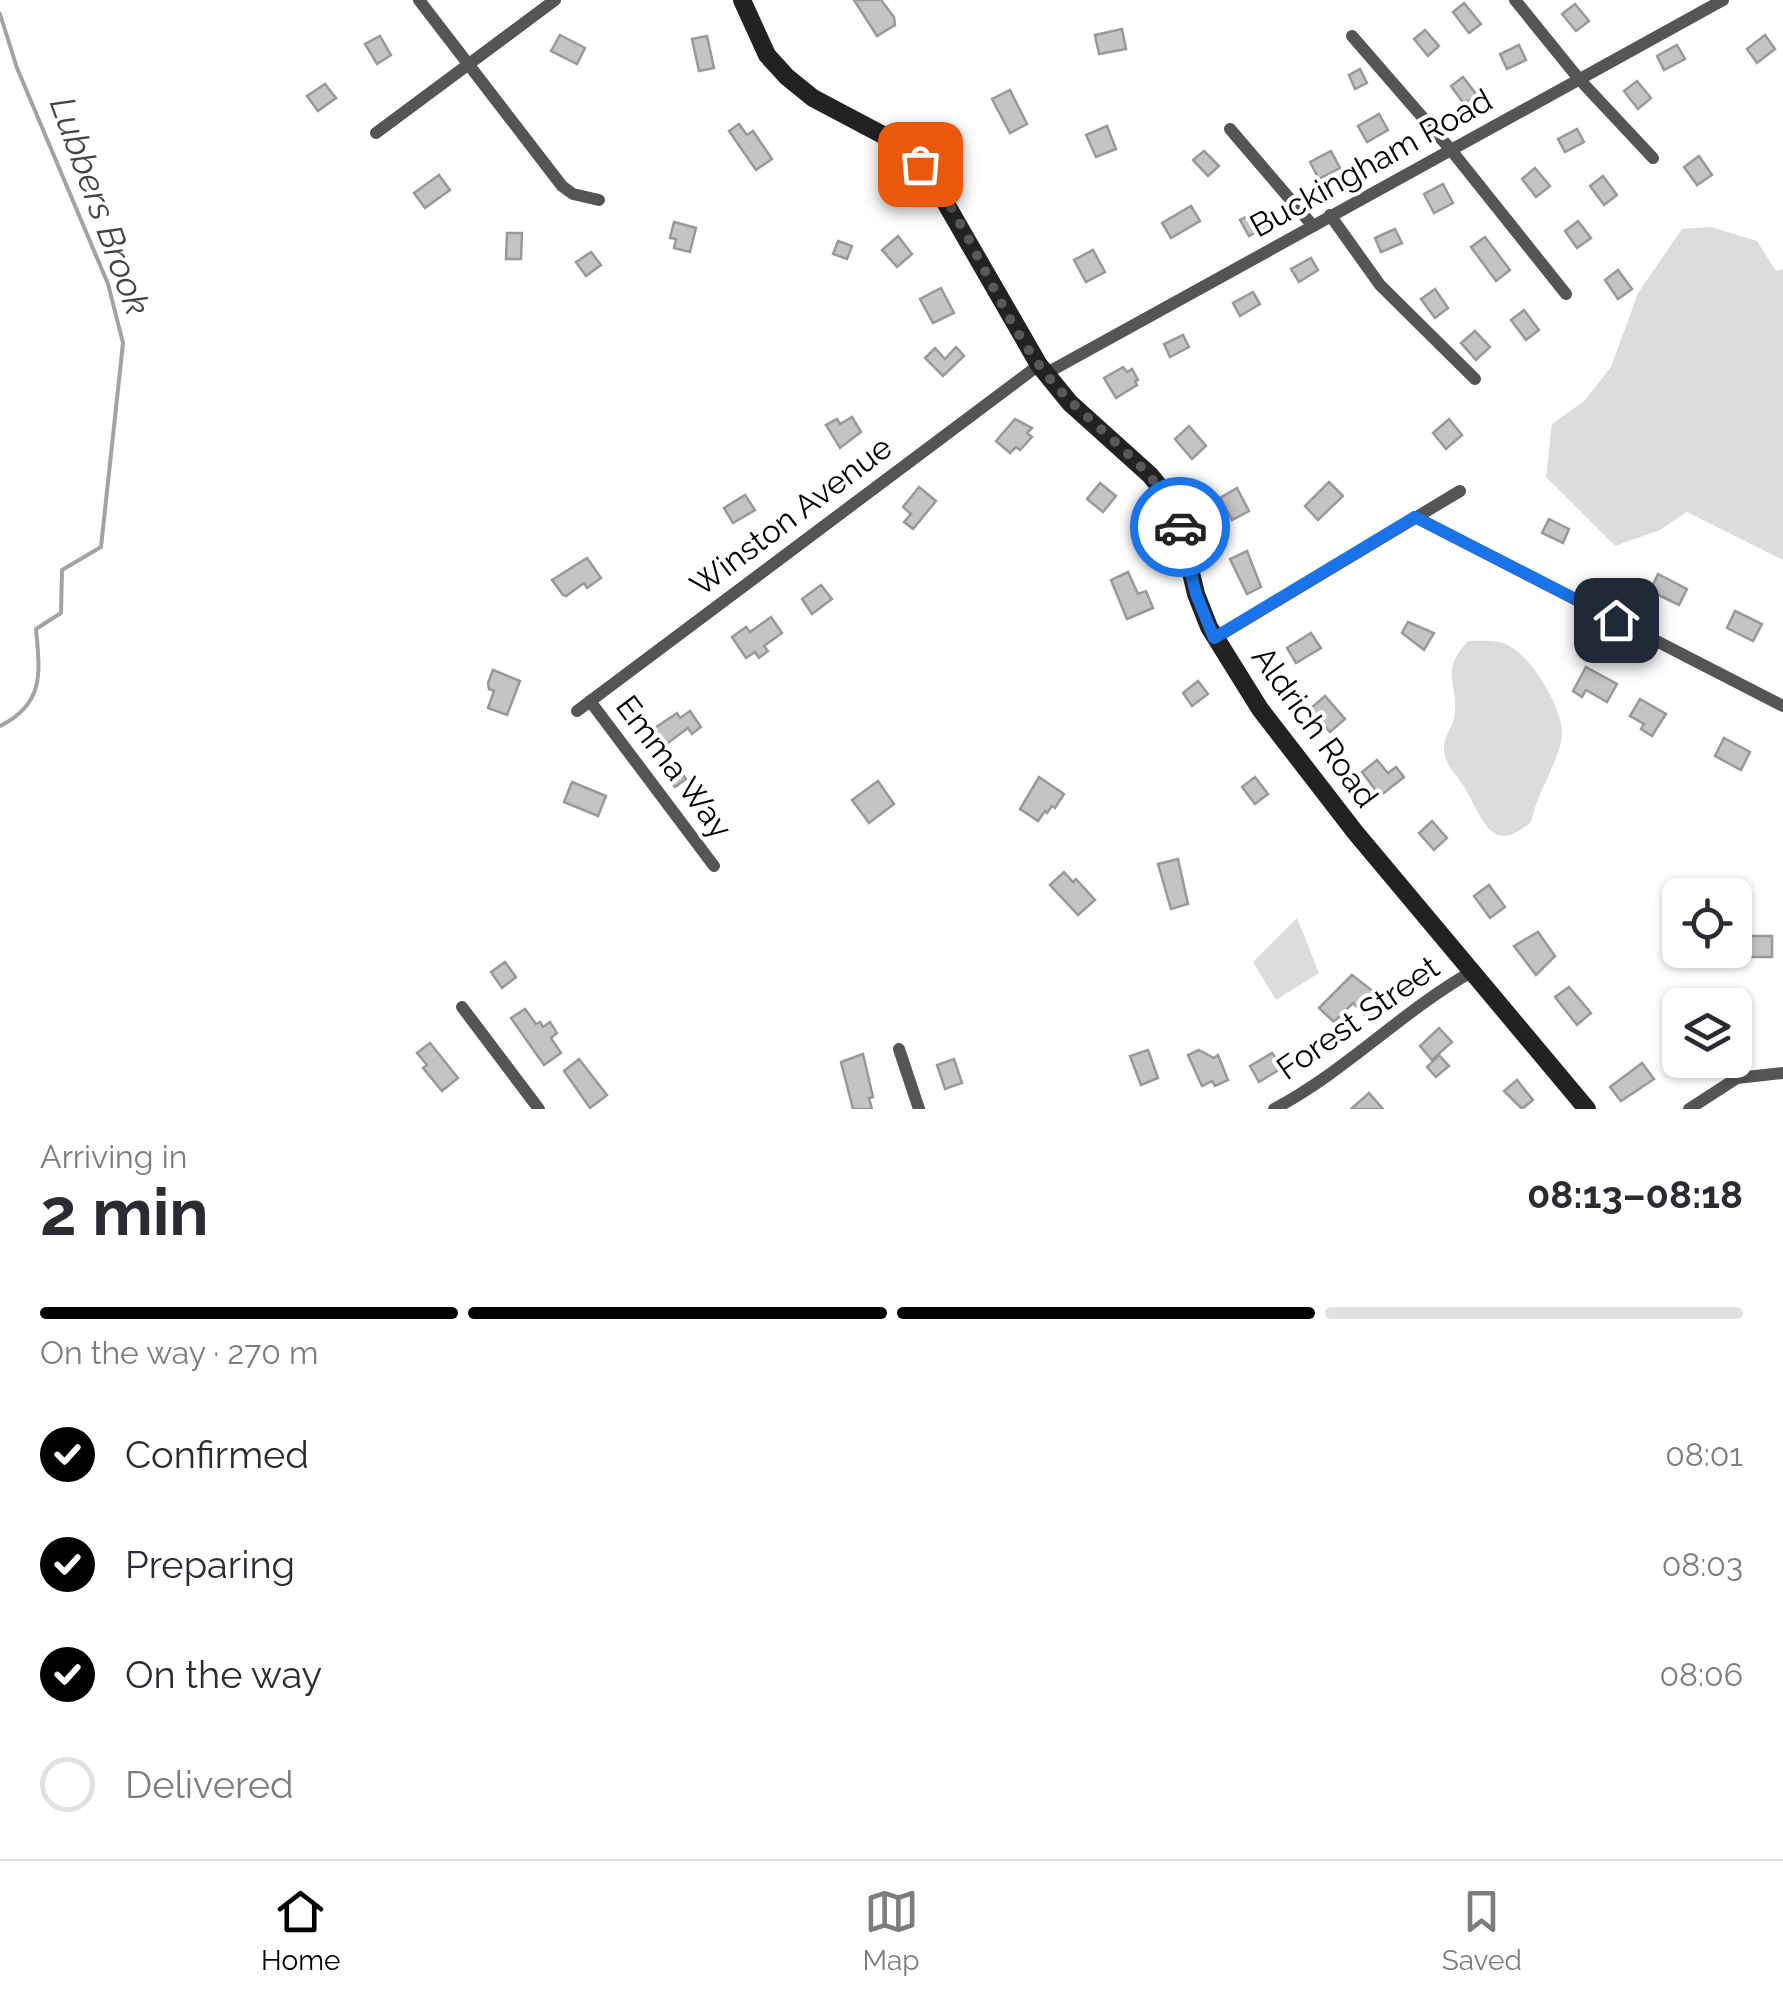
<!DOCTYPE html>
<meta charset="utf-8">
<style>
:root{--surface:#fff;--page:#f7f7f7;--text:#2b2b33;--muted:#7c7c81;--line:#e1e1e2;--accent:#000}
body{margin:0;font-family:Raleway,sans-serif;background:var(--page);color:var(--text);height:100vh;display:flex;flex-direction:column;font-size:38px;white-space:nowrap}
*{box-sizing:border-box;margin:0}
p{font-size:32px;color:var(--muted)}
.icon{flex:none;width:55px;height:55px;fill:none;stroke:currentColor;stroke-width:2;stroke-linecap:round;stroke-linejoin:round}
.map{position:relative;height:1109px;overflow:hidden}
.sheet{display:flex;flex-direction:column;background:var(--surface);flex:1}
.sheet>*{flex:none}
.buttons{position:absolute;left:1662px;top:878px;display:grid;gap:20px}
.buttons a{display:grid;place-items:center;width:90px;height:90px;border-radius:15px;background:var(--surface);box-shadow:0 2px 8px #0004;font-size:50px}
.pin{position:absolute;display:grid;place-items:center;width:85px;height:85px;color:#fff;margin:-42px;border-radius:20px;box-shadow:0 5px 15px #0006}
.courier{position:absolute;display:grid;place-items:center;width:100px;height:100px;margin:-50px;border:8px solid #1a73e8;border-radius:50%;background:#fff;color:#222;box-shadow:0 2px 12px #0007}
.summary em{font-style:normal;font-weight:700}
.summary div{display:flex;flex-direction:column-reverse}
.summary{display:flex;align-items:center;justify-content:space-between;height:170px;padding:0 40px}
h1{font-size:65px;font-weight:700;line-height:75px}
.bar{display:grid;grid-template-columns:repeat(4,1fr);gap:15px 10px;align-content:center;height:120px;padding:0 40px}
.bar i{height:12px;border-radius:8px;background:var(--line)}
.bar .current{background:var(--accent)}
.bar p{grid-column:span 4}
ol{padding:0 40px;list-style:none}
li{display:flex;align-items:center;gap:30px;height:110px}
li p{margin-inline-start:auto}
li .icon{padding:10px;border-radius:50%;background:var(--accent);color:#fff;stroke-width:4}
li:last-child{color:var(--muted)}
li i{width:55px;height:55px;border:5px solid var(--line);border-radius:50%}
.tabs{display:flex;justify-content:space-around;align-items:center;height:140px;border-top:2px solid var(--line);background:var(--surface);font-size:28px;color:var(--muted)}
.tabs a{display:grid;justify-items:center;gap:5px}
.tabs .current{color:var(--accent)}
.map>svg:first-child{display:block}
.green{fill:#dcdcdc}
.lines{fill:none;stroke-linecap:round;stroke-linejoin:round}
.stream{stroke:#a3a3a3;stroke-width:4}
.building{fill:#c4c4c4;stroke:#999;stroke-width:2.5}
.street{stroke:#555;stroke-width:12}
.secondary{stroke:#222;stroke-width:18}
.done{stroke:#595959;stroke-width:10;stroke-dasharray:0 18}
.route{stroke:#1a73e8;stroke-width:12}
.labels{text-anchor:middle;stroke-width:8;stroke-linejoin:round;paint-order:stroke}
.street-label{font-size:32px;fill:#000;stroke:#fff}
.water-label{font-size:35px;font-style:italic;fill:#444;stroke:#fff}
</style>
<div class="map">
<svg width="1783" height="1109" viewBox="0 0 1783 1109">
<rect width="100%" height="100%" fill="#fff"/>
<g class="green">
<polygon points="1711,227 1757,241 1776,271 1783,269 1783,560 1687,512 1660,530 1615,546 1546,477 1552,424 1584,401 1611,367 1638,293 1682,229"/>
<path d="M1468,641C1483,641 1501,639 1513,648C1535,663 1568,715 1561,742C1554,770 1537,794 1531,822C1492,856 1483,820 1466,790C1458,776 1445,766 1444,749C1443,735 1455,726 1455,713C1457,679 1440,671 1468,641Z"/>
<polygon points="1297,918 1319,973 1276,1000 1253,962"/>
</g>
<g class="lines">
<path class="stream" d="M0,14L17,68L108,284L123,343L101,547L62,570L61,613L36,629C40,672 45,704 0,726"/>
</g>
<g class="building">
<polygon points="854,0 881,0 894,17 895,25 877,36"/>
<polygon points="1464,3 1481,24 1469,33 1453,12"/>
<polygon points="1575,4 1589,21 1576,31 1562,14"/>
<polygon points="1122,29 1126,49 1099,54 1095,35"/>
<polygon points="1425,30 1439,46 1428,56 1414,39"/>
<polygon points="560,35 585,48 577,64 551,51"/>
<polygon points="1765,35 1775,49 1757,63 1747,49"/>
<polygon points="380,36 391,55 377,64 365,44"/>
<polygon points="707,36 714,68 699,71 692,39"/>
<polygon points="1519,45 1526,60 1507,69 1500,54"/>
<polygon points="1677,45 1685,59 1664,70 1657,56"/>
<polygon points="1360,69 1367,83 1355,89 1349,75"/>
<polygon points="1463,77 1477,95 1464,104 1451,86"/>
<polygon points="1637,81 1651,98 1638,109 1624,91"/>
<polygon points="325,84 336,98 318,111 307,96"/>
<polygon points="1010,90 1027,124 1010,133 992,99"/>
<polygon points="1379,114 1388,130 1367,142 1358,126"/>
<polygon points="739,124 747,135 753,131 772,159 756,170 729,131"/>
<polygon points="1107,126 1116,149 1096,157 1086,135"/>
<polygon points="1577,129 1584,142 1565,152 1558,139"/>
<polygon points="1204,151 1219,166 1208,176 1193,160"/>
<polygon points="1331,151 1340,168 1319,179 1310,162"/>
<polygon points="1699,156 1712,175 1697,185 1684,167"/>
<polygon points="1535,168 1550,186 1536,197 1522,179"/>
<polygon points="439,175 450,190 425,208 414,193"/>
<polygon points="1603,176 1617,195 1604,205 1590,186"/>
<polygon points="1443,184 1453,203 1434,213 1424,194"/>
<polygon points="1191,206 1200,221 1171,238 1162,223"/>
<polygon points="1261,209 1269,225 1249,236 1240,220"/>
<polygon points="1578,221 1591,238 1577,248 1565,231"/>
<polygon points="674,222 696,228 690,252 674,248 676,239 670,238"/>
<polygon points="1395,229 1402,243 1381,252 1375,238"/>
<polygon points="507,233 522,233 521,259 506,259"/>
<polygon points="898,236 912,254 897,267 882,250"/>
<polygon points="1485,237 1510,270 1496,281 1471,247"/>
<polygon points="838,241 852,246 847,259 833,254"/>
<polygon points="1093,250 1105,272 1086,282 1074,260"/>
<polygon points="591,252 601,265 586,276 576,262"/>
<polygon points="1311,258 1318,270 1299,282 1291,269"/>
<polygon points="1618,270 1632,289 1618,299 1605,280"/>
<polygon points="941,288 954,313 933,323 920,299"/>
<polygon points="1435,289 1448,308 1435,318 1421,299"/>
<polygon points="1253,292 1260,304 1240,316 1233,303"/>
<polygon points="1524,310 1539,330 1526,340 1511,320"/>
<polygon points="1475,331 1490,347 1476,360 1461,343"/>
<polygon points="1183,335 1189,347 1170,357 1164,344"/>
<polygon points="956,347 964,356 943,376 925,358 935,348 945,359"/>
<polygon points="1123,367 1127,372 1132,369 1138,380 1135,381 1137,385 1116,398 1104,378"/>
<polygon points="852,417 861,432 840,448 826,425 837,419 840,424"/>
<polygon points="1015,419 1032,428 1027,433 1032,437 1020,450 1016,447 1010,453 996,441"/>
<polygon points="1449,419 1462,435 1446,449 1433,433"/>
<polygon points="1189,426 1206,446 1192,459 1175,439"/>
<polygon points="1329,482 1343,496 1318,520 1305,506"/>
<polygon points="1100,483 1116,496 1103,512 1087,499"/>
<polygon points="919,487 936,501 913,529 904,522 911,514 903,507"/>
<polygon points="1237,488 1249,511 1232,520 1220,498"/>
<polygon points="745,495 755,510 733,523 724,508"/>
<polygon points="1549,519 1569,529 1563,543 1542,533"/>
<polygon points="1247,551 1261,587 1247,594 1230,559"/>
<polygon points="587,558 601,578 587,588 584,583 566,596 563,595 552,580"/>
<polygon points="1128,572 1138,594 1146,591 1153,608 1127,619 1111,580"/>
<polygon points="1658,574 1687,589 1679,605 1650,591"/>
<polygon points="821,585 832,599 812,614 802,599"/>
<polygon points="1735,611 1762,624 1753,641 1727,628"/>
<polygon points="771,617 782,633 764,646 768,651 759,658 755,652 746,658 732,637 746,627 750,632"/>
<polygon points="1408,622 1434,633 1424,650 1402,633"/>
<polygon points="1311,633 1321,648 1296,663 1287,648"/>
<polygon points="1586,667 1617,684 1607,702 1586,690 1582,697 1573,691"/>
<polygon points="493,670 520,681 507,715 488,708 494,691 489,689 488,683"/>
<polygon points="1198,681 1208,694 1192,706 1183,693"/>
<polygon points="1325,696 1345,719 1330,732 1310,709"/>
<polygon points="1640,699 1666,714 1652,736 1641,729 1644,724 1630,716"/>
<polygon points="690,711 701,727 692,734 688,728 661,748 649,732 677,713 680,718"/>
<polygon points="1724,738 1750,752 1741,770 1715,756"/>
<polygon points="1377,760 1388,773 1396,767 1404,777 1380,796 1362,772"/>
<polygon points="674,762 686,779 675,787 662,771"/>
<polygon points="1039,777 1064,794 1055,808 1052,806 1047,813 1045,811 1038,821 1020,809"/>
<polygon points="1255,777 1268,794 1255,804 1242,787"/>
<polygon points="878,781 894,804 869,823 852,800"/>
<polygon points="572,782 606,796 598,816 564,802"/>
<polygon points="1432,821 1447,838 1434,850 1419,833"/>
<polygon points="1178,859 1188,904 1171,909 1158,864"/>
<polygon points="1064,872 1073,882 1076,879 1095,900 1078,915 1050,885"/>
<polygon points="1489,885 1505,907 1490,918 1474,896"/>
<polygon points="1538,932 1555,956 1536,975 1514,946"/>
<rect x="1745" y="936" width="27" height="21"/>
<polygon points="505,962 516,977 502,988 491,972"/>
<polygon points="1352,975 1374,992 1372,994 1380,1007 1367,1017 1353,1003 1334,1022 1319,1008"/>
<polygon points="1569,987 1591,1013 1577,1025 1555,997"/>
<polygon points="525,1009 536,1024 540,1022 543,1027 550,1022 557,1033 551,1038 561,1053 544,1065 511,1018"/>
<polygon points="1439,1028 1452,1042 1432,1060 1420,1046"/>
<polygon points="430,1043 458,1078 442,1091 423,1068 427,1065 417,1053"/>
<polygon points="1148,1050 1158,1078 1141,1085 1130,1056"/>
<polygon points="1199,1050 1214,1058 1218,1055 1228,1080 1215,1086 1212,1081 1202,1086 1188,1055"/>
<polygon points="1272,1053 1276,1058 1281,1055 1287,1065 1259,1082 1250,1066"/>
<polygon points="863,1054 873,1097 869,1098 872,1109 853,1109 841,1062"/>
<polygon points="1439,1055 1449,1066 1436,1077 1427,1067"/>
<polygon points="579,1059 607,1095 590,1108 564,1071"/>
<polygon points="954,1059 962,1083 945,1089 937,1065"/>
<polygon points="1642,1063 1654,1079 1621,1101 1610,1087"/>
<polygon points="1517,1080 1533,1100 1522,1109 1504,1091"/>
<polygon points="1369,1093 1383,1109 1351,1109"/>
</g>
<g class="lines">
<g class="street">
<polyline points="419,0 562,186 573,194 599,200"/>
<polyline points="1515,0 1579,79 1653,158"/>
<polyline points="1352,36 1451,150 1566,294"/>
<polyline points="1230,129 1313,226"/>
<polyline points="376,133 555,0"/>
<polyline points="1330,215 1380,285 1475,379"/>
<polyline points="1045,374 1723,0"/>
<polyline points="1415,517 1783,706"/>
<polyline points="1215,638 1460,491"/>
<polyline points="590,701 714,866"/>
<polyline points="577,711 1039,365"/>
<polyline points="462,1007 539,1109"/>
<polyline points="899,1049 919,1109"/>
<path d="M1274,1109C1346,1071 1402,1011 1473,971"/>
<polyline points="1689,1109 1737,1078 1783,1073"/>
</g>
<polyline class="secondary" points="742,0 767,55 787,77 813,98 898,143 930,176 1039,365 1070,403 1150,475 1168,497 1179,522 1196,594 1209,627 1260,709 1355,832 1587,1109"/>
</g>
<g class="lines">
<path class="done" d="M920,164C973,227 995,310 1046,374C1086,426 1162,467 1180,527"/>
<polyline class="route" points="1180,527 1196,594 1214,638 1415,517 1616,620"/>
</g>
<g class="labels">
<g class="street-label">
<text transform="translate(1371 163) rotate(-29)" y="11">Buckingham Road</text>
<text transform="translate(791 516) rotate(-37)" y="11">Winston Avenue</text>
<text transform="translate(1315 727) rotate(54)" y="11">Aldrich Road</text>
<text transform="translate(674 767) rotate(53)" y="11">Emma Way</text>
<text transform="translate(1358 1018) rotate(-35)" y="11">Forest Street</text>
</g>
<g class="water-label">
<text transform="translate(100 206) rotate(70)" y="12">Lubbers Brook</text>
</g>
</g>
</svg>
<div class="buttons">
<a><svg class="icon" aria-label="locate" viewBox="0 0 24 24"><circle cx="12" cy="12" r="6"/><path d="M12 2v4M12 18v4M2 12h4M18 12h4"/></svg></a>
<a><svg class="icon" aria-label="layers" viewBox="0 0 24 24"><path d="M12 4l9 5-9 5-9-5zM3 14l9 5 9-5"/></svg></a>
</div>
<div class="pin" style="left:920px;top:164px;background:#ea580c"><svg class="icon" aria-label="bag" viewBox="0 0 24 24"><path d="M5 8h14l-1 12H6zM9 8a3 3 0 0 1 6 0"/></svg></div>
<div class="pin" style="left:1616px;top:620px;background:#1f2937"><svg class="icon" aria-label="home" viewBox="0 0 24 24"><path d="M3 11l9-7 9 7M6 9v11h12V9"/></svg></div>
<div class="courier" style="left:1180px;top:527px"><svg class="icon" aria-label="car" viewBox="0 0 24 24"><path d="M5 17H2v-5l4-1 3-4h7l3 4 3 1v5h-3M9 17h6M6 11h13"/><circle cx="7" cy="17" r="2"/><circle cx="17" cy="17" r="2"/></svg></div>
</div>
<section class="sheet">
<div class="summary"><div><h1>2 min</h1><p>Arriving in</p></div><em>08:13–08:18</em></div>
<div class="bar"><i class="current"></i><i class="current"></i><i class="current"></i><i></i><p>On the way · 270 m</p></div>
<ol>
<li><svg class="icon" aria-label="check" viewBox="0 0 24 24"><path d="M5 12l5 5 9-10"/></svg>Confirmed<p>08:01</p></li>
<li><svg class="icon" aria-label="check" viewBox="0 0 24 24"><path d="M5 12l5 5 9-10"/></svg>Preparing<p>08:03</p></li>
<li><svg class="icon" aria-label="check" viewBox="0 0 24 24"><path d="M5 12l5 5 9-10"/></svg>On the way<p>08:06</p></li>
<li><i></i>Delivered</li>
</ol>
</section>
<nav class="tabs">
<a class="current"><svg class="icon" aria-label="home" viewBox="0 0 24 24"><path d="M3 11l9-7 9 7M6 9v11h12V9"/></svg>Home</a>
<a><svg class="icon" aria-label="map" viewBox="0 0 24 24"><path d="M3 6l6-2 6 2 6-2v14l-6 2-6-2-6 2zM9 4v14M15 6v14"/></svg>Map</a>
<a><svg class="icon" aria-label="saved" viewBox="0 0 24 24"><path d="M7 4h10v16l-5-4-5 4z"/></svg>Saved</a>
</nav>
